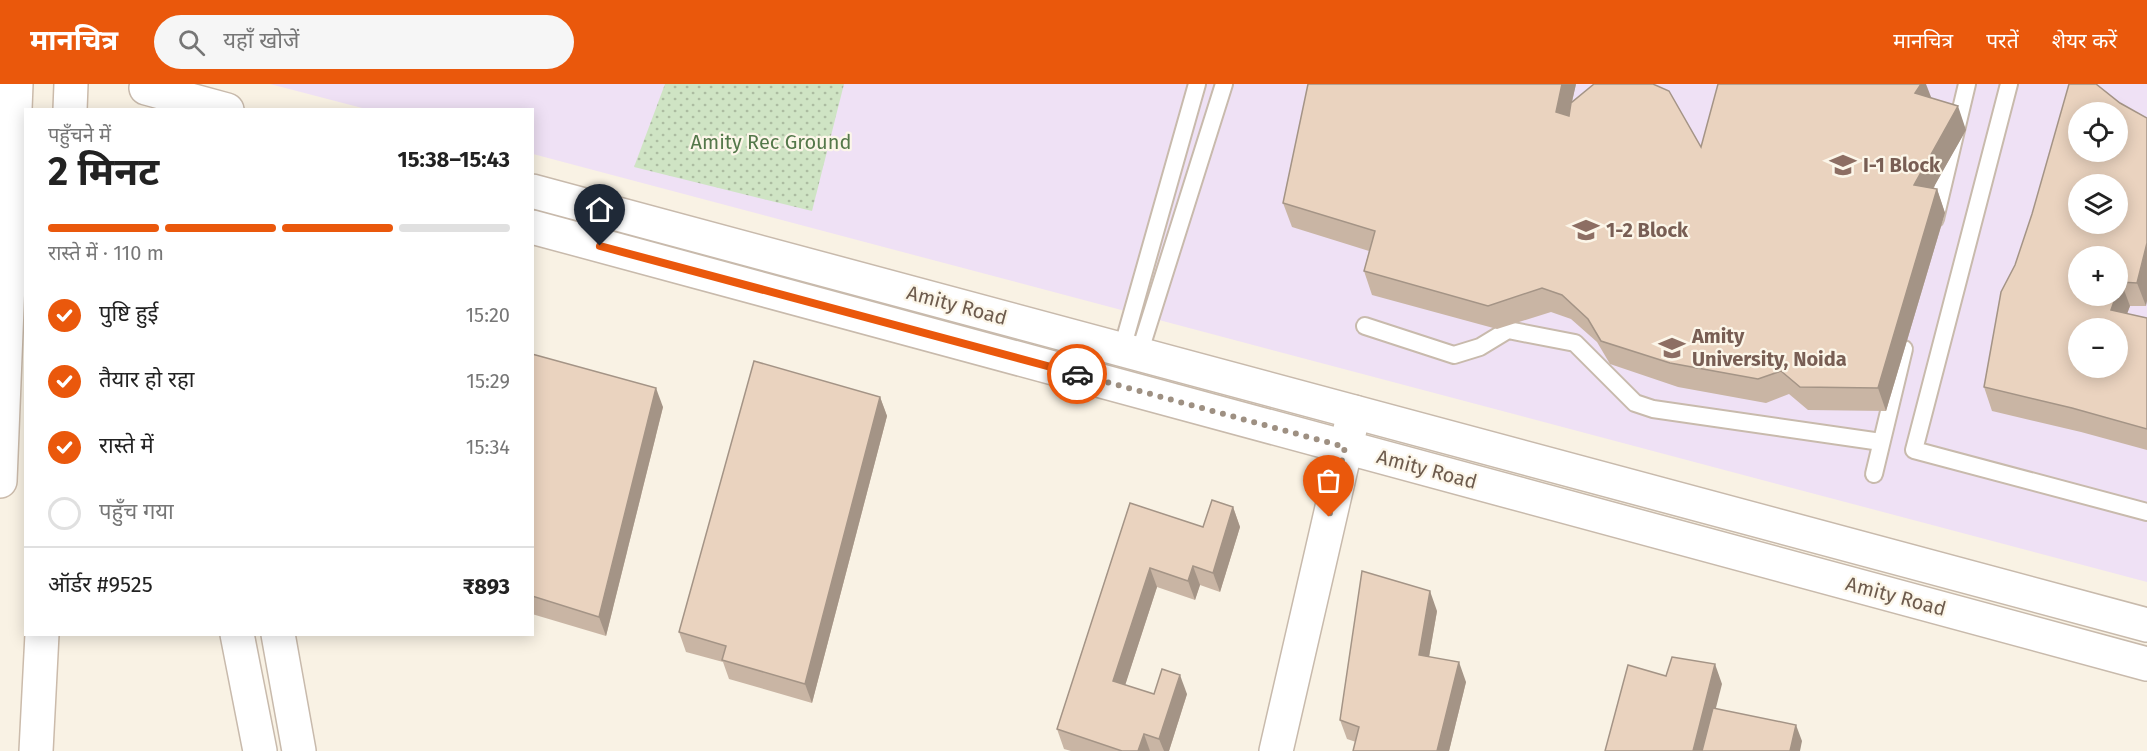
<!DOCTYPE html>
<html lang="hi">
<meta charset="utf-8">
<style>
:root{--surface:#fff;--page:#f6f6f6;--text:#222;--muted:#767676;--line:#e0e0e0;--accent:#ea580c}
body{margin:0;font-family:"Fira Sans","Noto Sans Devanagari",sans-serif;background:var(--page);color:var(--text);height:100vh;display:flex;flex-direction:column;font-size:22px;white-space:nowrap}
*{box-sizing:border-box;margin:0}
p{font-size:20px;color:var(--muted)}
.icon{flex:none;width:33px;height:33px;fill:none;stroke:currentColor;stroke-width:2;stroke-linecap:round;stroke-linejoin:round}
.map{position:relative;flex:1;overflow:hidden}
.drawer{position:absolute;left:24px;top:24px;width:510px;height:528px;display:flex;flex-direction:column;background:var(--surface);border-radius:0px;box-shadow:0 3px 15px #0003}
.drawer>*{flex:none}
.buttons{position:absolute;left:2068px;top:18px;display:grid;gap:12px}
.buttons a{display:grid;place-items:center;width:60px;height:60px;border-radius:50%;background:var(--surface);box-shadow:0 3px 15px #0003;font-size:30px}
.pin{position:absolute;display:grid;place-items:center;width:51px;height:51px;color:#fff;margin:-62px -26px;border-radius:50% 50% 50% 0;rotate:-45deg;box-shadow:0 0 6px #0007}
.pin .icon{rotate:45deg}
.courier{position:absolute;display:grid;place-items:center;width:60px;height:60px;margin:-30px;border:4px solid #ea580c;border-radius:50%;background:#fff;color:#222;box-shadow:0 2px 8px #0007}
.overview em{font-style:normal;font-weight:700}
.overview div{display:flex;flex-direction:column-reverse}
.overview{display:flex;align-items:center;justify-content:space-between;height:102px;padding:0 24px}
h1{font-size:39px;font-weight:700;line-height:45px}
.bar{display:grid;grid-template-columns:repeat(4,1fr);gap:9px 6px;align-content:center;height:72px;padding:0 24px}
.bar i{height:8px;border-radius:4px;background:var(--line)}
.bar .selected{background:var(--accent)}
.bar p{grid-column:span 4}
.line{display:flex;align-items:center;gap:15px;padding:0 24px;border-top:2px solid var(--line)}
.line div{flex:1}
ol{padding:0 24px;list-style:none}
li{display:flex;align-items:center;gap:18px;height:66px}
li p{margin-inline-start:auto}
li .icon{padding:6px;border-radius:50%;background:var(--accent);color:#fff;stroke-width:4}
li:last-child{color:var(--muted)}
li i{width:33px;height:33px;border:3px solid var(--line);border-radius:50%}
header{display:flex;align-items:center;gap:36px;box-sizing:border-box;height:84px;padding:0 30px;background:var(--accent);color:#fff}
header strong{font-size:28px}
nav{display:flex;gap:33px;margin-inline-start:auto;font-size:21px}
.search{width:420px;height:54px;background:var(--page);display:flex;align-items:center;gap:15px;box-sizing:border-box;padding:0 21px;border-radius:33px;color:var(--muted);font-size:22px}
.map>svg:first-child{display:block}
.education{fill:#efe1f5;fill-rule:evenodd}
.park{fill:url(#park-dots)}
.lines{fill:none;stroke-linecap:round;stroke-linejoin:round}
.service-casing{stroke:#c8baac;stroke-width:20}
.minor-casing{stroke:#c8baac;stroke-width:36}
.tertiary-casing{stroke:#c8baac;stroke-width:36}
.secondary-casing{stroke:#cbbbab;stroke-width:36}
.service{stroke:#fff;stroke-width:16}
.minor{stroke:#fff;stroke-width:33}
.tertiary{stroke:#fff;stroke-width:33}
.secondary{stroke:#fff;stroke-width:33}
.wall{fill:#c9b5a4}
.shaded-wall{fill:#a49486}
.building{fill:#ead3bf;stroke:#a49486;stroke-width:1.5;fill-rule:evenodd}
.done{stroke:#9e9082;stroke-width:6;stroke-dasharray:0 10.8}
.route{stroke:#ea580c;stroke-width:8}
.labels{text-anchor:middle;stroke-width:4.5;stroke-linejoin:round;paint-order:stroke}
.park-label{font-size:20px;fill:#54784a;stroke:#fcf6e9}
.education-label{font-size:20px;font-weight:bold;fill:#785e54;stroke:#fcf6e9;text-anchor:start}
.street-label{font-size:20px;fill:#6d5b4d;stroke:#fcf6e9}
</style>
<header>
<strong>मानचित्र</strong>
<div class="search"><svg class="icon" aria-label="search" viewBox="0 0 24 24"><circle cx="10" cy="10" r="6"/><path d="M15 15l6 6"/></svg>यहाँ खोजें</div>
<nav><a>मानचित्र</a><a>परतें</a><a>शेयर करें</a></nav>
</header>
<div class="map">
<svg width="2147" height="667" viewBox="0 0 2147 667">
<defs>
<pattern id="park-dots" width="8" height="8" patternUnits="userSpaceOnUse" patternTransform="scale(1.5)"><rect width="8" height="8" fill="#cfe4c4"/><path d="M2 2h.1M6 6h.1" fill="none" stroke="#acbca1" stroke-width="1.8" stroke-linecap="round"/></pattern>
</defs>
<rect width="100%" height="100%" fill="#f9f2e4"/>
<path class="education" d="M270,0H2147V498L533,70L532,26L366,25ZM2079,28H2118V68H2079ZM2079,100H2118V140H2079ZM2079,172H2118V212H2079ZM2079,244H2118V284H2079Z"/>
<polygon class="park" points="665,0 844,0 812,127 634,83"/>
<g class="lines">
<g class="service-casing">
<g id="service">
<polyline points="2009,0 1914,366 2147,428"/>
<polyline points="1935,135 1967,0"/>
<polyline points="1365,242 1454,271 1480,263 1508,246 1575,259 1635,319 1653,325 1881,358"/>
<polyline points="1122,265 1197,0"/>
<polyline points="1139,270 1224,0"/>
<polyline points="1874,390 1904,265"/>
</g>
</g>
<g class="minor-casing">
<polyline id="minor" points="1276,667 1354,328"/>
</g>
<g class="tertiary-casing">
<g id="tertiary">
<polyline points="146,4 227,26"/>
<polyline points="532,107 2147,541"/>
<polyline points="532,143 2147,580"/>
<polyline points="237,550 260,667"/>
<polyline points="278,550 299,667"/>
</g>
</g>
<g class="secondary-casing">
<g id="secondary">
<polyline points="70,26 71,0"/>
<polyline points="0,397 16,0"/>
<polyline points="36,667 42,550"/>
</g>
</g>
<use href="#service" class="service"/>
<use href="#minor" class="minor"/>
<use href="#tertiary" class="tertiary"/>
<use href="#secondary" class="secondary"/>
</g>
<g class="wall">
<polygon points="1308,0 1576,0 1572,18 1701,63 1931,14 1966,46 1933,104 1937,105 1945,129 1886,327 1808,326 1789,310 1766,319 1678,303 1610,280 1597,258 1571,235 1551,228 1497,245 1372,211 1364,187 1369,167 1292,143 1283,119"/>
<polygon points="2120,19 2146,222 2130,222 2127,230 2147,234 2147,366 2081,348 1992,327 1984,303"/>
<polygon points="532,270 663,323 606,552 532,530"/>
<polygon points="880,313 887,332 812,619 729,595 723,578 686,568 679,548"/>
<polygon points="1130,419 1203,443 1233,423 1240,443 1220,508 1200,501 1195,516 1157,503 1125,601 1154,610 1187,610 1169,667 1071,667 1064,665 1057,645"/>
<polygon points="1437,527 1429,573 1466,598 1449,667 1353,667 1356,658 1347,655 1340,636"/>
</g>
<g class="shaded-wall">
<polygon points="1562,0 1576,0 1564,52 1556,28"/>
<polygon points="1921,0 1926,0 1933,18 1915,9"/>
<polygon points="1958,22 1966,46 1922,124 1914,101"/>
<polygon points="1937,105 1945,129 1886,327 1878,304"/>
<polygon points="2147,159 2147,217 2146,222 2137,199"/>
<polygon points="2121,198 2130,222 2119,250 2111,226 2116,212 2118,212 2118,206"/>
<polygon points="656,304 663,323 606,552 599,533"/>
<polygon points="880,313 887,332 812,619 805,600"/>
<polygon points="1233,423 1240,443 1220,508 1213,489"/>
<polygon points="1193,482 1200,501 1195,516 1188,497"/>
<polygon points="1150,484 1157,503 1120,617 1113,597"/>
<polygon points="1430,507 1437,527 1426,590 1419,571"/>
<polygon points="1459,578 1466,598 1449,667 1437,667"/>
<polygon points="1715,580 1722,600 1705,667 1693,667"/>
<polygon points="1180,591 1187,610 1169,667 1164,667 1159,655"/>
<polygon points="1796,641 1802,657 1800,667 1790,667"/>
<polygon points="1144,650 1150,667 1138,667"/>
</g>
<g class="building">
<polygon points="1308,0 1562,0 1556,28 1569,32 1571,19 1594,0 1653,0 1669,7 1701,63 1718,0 1921,0 1915,9 1958,22 1914,101 1937,105 1878,304 1800,303 1781,287 1758,295 1670,279 1601,257 1588,235 1562,211 1542,204 1488,222 1364,187 1375,147 1283,119"/>
<path d="M2069,0H2096L2120,19L2147,34V159L2137,199L2121,198L2118,206V172H2079V212H2116L2111,226L2147,234V345L2072,324L1984,303L2001,208L2015,181L2032,130ZM2079,28H2118V68H2079ZM2079,100H2118V140H2079ZM2079,244H2118V284H2079Z"/>
<polygon points="532,270 656,304 599,533 532,512"/>
<polygon points="754,277 880,313 805,600 722,576 726,562 679,548"/>
<polygon points="1212,416 1233,423 1213,489 1193,482 1188,497 1150,484 1113,597 1154,610 1162,585 1180,591 1159,655 1144,650 1138,667 1122,667 1057,645 1130,419 1203,443"/>
<polygon points="1362,487 1430,507 1419,571 1459,578 1437,667 1353,667 1359,643 1340,636"/>
<polygon points="1672,573 1715,580 1693,667 1605,667 1628,581 1666,592"/>
<polygon points="1713,624 1796,641 1790,667 1702,667"/>
</g>
<g class="lines">
<polyline class="done" points="1077,290 1345,363 1329,433"/>
<polyline class="route" points="600,162 1077,290"/>
</g>
<defs>
<g id="university-bare" transform="scale(2.07)"><path d="M0-5L7-2L0 1L-7-2ZM-4 1L0 2.5L4 1V4Q0 6-4 4Z" fill="#8d6e63" stroke="#fcf6e9" stroke-width="2.5" paint-order="stroke"/></g>
</defs>
<g fill-rule="evenodd">
<use href="#university-bare" x="1843" y="81"/>
<use href="#university-bare" x="1586" y="146"/>
<use href="#university-bare" x="1672" y="264"/>
</g>
<g class="labels">
<g class="park-label">
<text x="771" y="65">Amity Rec Ground</text>
</g>
<g class="education-label">
<text x="1863" y="88">I-1 Block</text>
<text x="1606" y="153">1-2 Block</text>
<text x="1692" y="259">Amity<tspan x="1692" dy="23">University, Noida</tspan></text>
</g>
<g class="street-label">
<text transform="translate(957 221) rotate(15)" y="7">Amity Road</text>
<text transform="translate(1427 385) rotate(15)" y="7">Amity Road</text>
<text transform="translate(1896 512) rotate(15)" y="7">Amity Road</text>
</g>
</g>
</svg>
<div class="buttons">
<a><svg class="icon" aria-label="locate" viewBox="0 0 24 24"><circle cx="12" cy="12" r="6"/><path d="M12 2v4M12 18v4M2 12h4M18 12h4"/></svg></a>
<a><svg class="icon" aria-label="layers" viewBox="0 0 24 24"><path d="M12 4l9 5-9 5-9-5zM3 14l9 5 9-5"/></svg></a>
<a>+</a>
<a>−</a>
</div>
<div class="pin" style="left:1329px;top:433px;background:#ea580c"><svg class="icon" aria-label="bag" viewBox="0 0 24 24"><path d="M5 8h14l-1 12H6zM9 8a3 3 0 0 1 6 0"/></svg></div>
<div class="pin" style="left:600px;top:162px;background:#1f2937"><svg class="icon" aria-label="home" viewBox="0 0 24 24"><path d="M3 11l9-7 9 7M6 9v11h12V9"/></svg></div>
<div class="courier" style="left:1077px;top:290px"><svg class="icon" aria-label="car" viewBox="0 0 24 24"><path d="M5 17H2v-5l4-1 3-4h7l3 4 3 1v5h-3M9 17h6M6 11h13"/><circle cx="7" cy="17" r="2"/><circle cx="17" cy="17" r="2"/></svg></div>
<section class="drawer">
<div class="overview"><div><h1>2 मिनट</h1><p>पहुँचने में</p></div><em>15:38–15:43</em></div>
<div class="bar"><i class="selected"></i><i class="selected"></i><i class="selected"></i><i></i><p>रास्ते में · 110 m</p></div>
<ol>
<li><svg class="icon" aria-label="check" viewBox="0 0 24 24"><path d="M5 12l5 5 9-10"/></svg>पुष्टि हुई<p>15:20</p></li>
<li><svg class="icon" aria-label="check" viewBox="0 0 24 24"><path d="M5 12l5 5 9-10"/></svg>तैयार हो रहा<p>15:29</p></li>
<li><svg class="icon" aria-label="check" viewBox="0 0 24 24"><path d="M5 12l5 5 9-10"/></svg>रास्ते में<p>15:34</p></li>
<li><i></i>पहुँच गया</li>
</ol>
<div class="line" style="height:78px"><div>ऑर्डर #9525</div><b>₹893</b></div>
</section>
</div>
